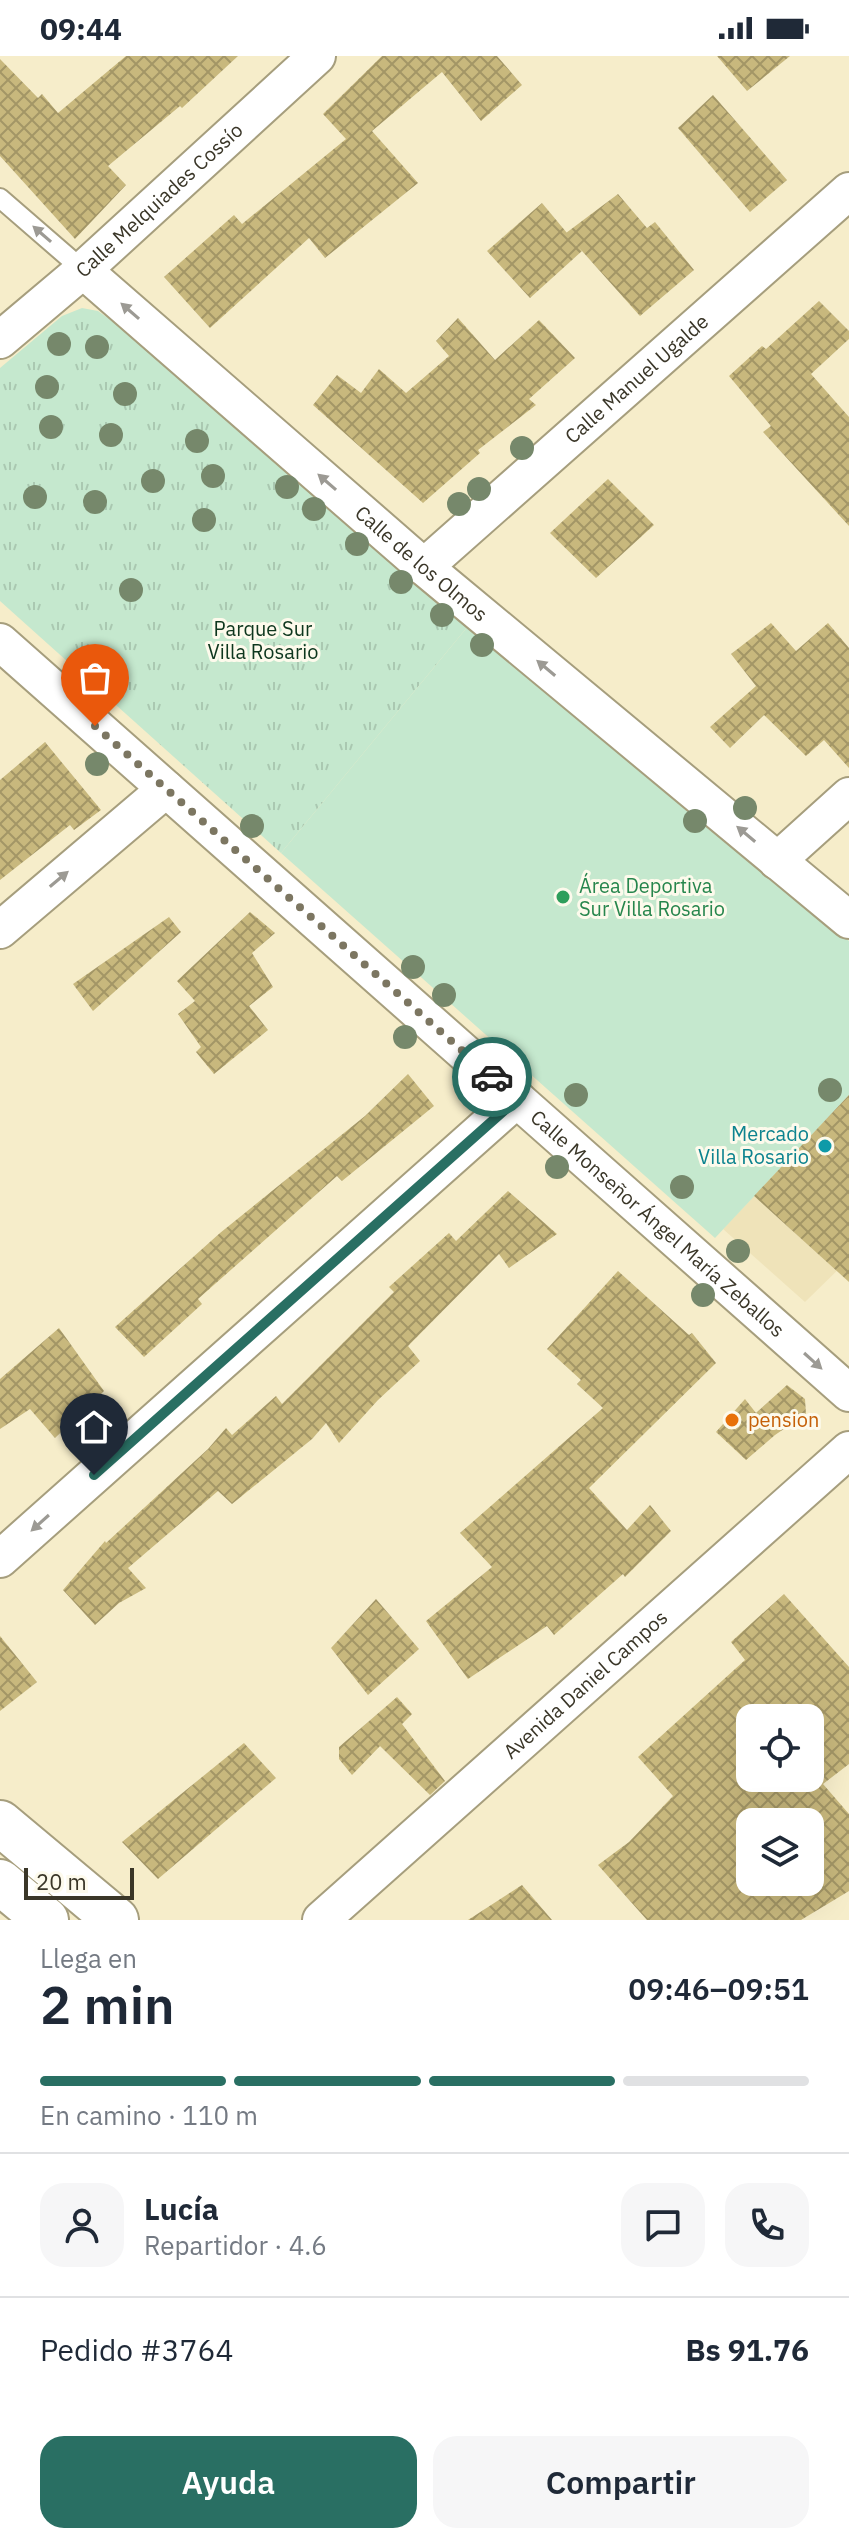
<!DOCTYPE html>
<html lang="es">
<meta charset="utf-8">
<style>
:root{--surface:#fff;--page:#f6f6f7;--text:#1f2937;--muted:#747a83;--line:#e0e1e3;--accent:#296f63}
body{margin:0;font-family:"IBM Plex Sans",sans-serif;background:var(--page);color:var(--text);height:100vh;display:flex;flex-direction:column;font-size:30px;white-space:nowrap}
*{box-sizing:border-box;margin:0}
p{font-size:26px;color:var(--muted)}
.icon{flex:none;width:44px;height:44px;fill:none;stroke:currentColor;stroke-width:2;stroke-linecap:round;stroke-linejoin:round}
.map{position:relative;height:1864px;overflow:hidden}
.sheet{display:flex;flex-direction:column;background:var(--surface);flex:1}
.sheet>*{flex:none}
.buttons{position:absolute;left:736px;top:1648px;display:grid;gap:16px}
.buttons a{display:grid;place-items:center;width:88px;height:88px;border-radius:16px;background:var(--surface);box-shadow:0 8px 32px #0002;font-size:40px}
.scale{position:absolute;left:24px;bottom:20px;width:110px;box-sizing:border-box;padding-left:8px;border:4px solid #3a3628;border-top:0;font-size:22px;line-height:28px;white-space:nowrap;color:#3a3628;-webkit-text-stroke:6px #fdfaec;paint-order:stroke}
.pin{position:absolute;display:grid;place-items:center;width:68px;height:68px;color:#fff;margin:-82px -34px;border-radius:50% 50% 50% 0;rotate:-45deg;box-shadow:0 0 8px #0007}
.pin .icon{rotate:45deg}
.courier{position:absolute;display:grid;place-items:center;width:80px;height:80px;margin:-40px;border:6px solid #296f63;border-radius:50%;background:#fff;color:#222;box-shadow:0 2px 10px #0007}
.summary em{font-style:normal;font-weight:600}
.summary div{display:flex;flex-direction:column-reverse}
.summary{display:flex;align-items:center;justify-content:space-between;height:136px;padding:0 40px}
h1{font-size:52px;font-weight:600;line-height:60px}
.bar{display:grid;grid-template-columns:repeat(4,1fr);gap:12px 8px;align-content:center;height:96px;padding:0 40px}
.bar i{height:10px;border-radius:6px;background:var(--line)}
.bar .on{background:var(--accent)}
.bar p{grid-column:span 4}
.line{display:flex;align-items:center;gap:20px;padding:0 40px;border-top:2px solid var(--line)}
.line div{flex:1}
.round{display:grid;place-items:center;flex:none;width:84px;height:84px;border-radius:24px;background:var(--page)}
.action{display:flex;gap:16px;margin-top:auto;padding:16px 40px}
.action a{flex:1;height:92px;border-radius:24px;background:var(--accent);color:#fff;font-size:32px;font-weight:600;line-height:92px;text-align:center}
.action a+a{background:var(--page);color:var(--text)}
.status{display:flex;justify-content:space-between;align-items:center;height:56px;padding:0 40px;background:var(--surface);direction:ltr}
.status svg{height:22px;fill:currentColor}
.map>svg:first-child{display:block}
.built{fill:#efe3b9}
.grass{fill:url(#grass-tufts)}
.garden{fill:#c5e8ce}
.building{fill:url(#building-cross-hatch);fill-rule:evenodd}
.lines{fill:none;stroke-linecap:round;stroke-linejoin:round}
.lane-casing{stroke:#a69e7d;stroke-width:22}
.street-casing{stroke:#a69e7d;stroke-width:40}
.primary-casing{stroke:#a69e7d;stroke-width:48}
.lane{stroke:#fff;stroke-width:18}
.street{stroke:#fff;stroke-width:36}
.primary{stroke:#fff;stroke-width:44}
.tree{fill:#76886b}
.oneway{fill:#9c9a94}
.done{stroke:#7c7661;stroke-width:8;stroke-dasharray:0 14.4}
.route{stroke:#296f63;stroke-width:10}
.leisure-dot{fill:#2e9e5b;stroke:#fdfaec;stroke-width:3}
.culture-dot{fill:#0f9aa8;stroke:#fdfaec;stroke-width:3}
.food-dot{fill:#e8710a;stroke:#fdfaec;stroke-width:3}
.labels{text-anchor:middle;stroke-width:6;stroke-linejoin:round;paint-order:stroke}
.street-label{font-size:20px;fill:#3a3628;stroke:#fdfaec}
.park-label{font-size:20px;fill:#0d361d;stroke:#fdfaec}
.leisure-label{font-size:20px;fill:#27864d;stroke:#fdfaec;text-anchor:start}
.culture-label{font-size:20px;fill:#0d838f;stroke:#fdfaec;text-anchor:end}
.food-label{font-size:20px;fill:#c56008;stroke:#fdfaec;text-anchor:start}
</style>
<div class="status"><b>09:44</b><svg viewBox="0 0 49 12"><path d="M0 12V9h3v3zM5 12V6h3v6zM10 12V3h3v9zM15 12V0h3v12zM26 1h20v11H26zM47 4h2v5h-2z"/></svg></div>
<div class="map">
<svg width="849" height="1864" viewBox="0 0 849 1864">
<defs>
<pattern id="grass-tufts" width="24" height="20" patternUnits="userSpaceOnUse" patternTransform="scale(2)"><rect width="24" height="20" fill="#c5e8ce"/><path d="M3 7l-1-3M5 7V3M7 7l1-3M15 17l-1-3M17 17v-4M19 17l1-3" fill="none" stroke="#aac8b1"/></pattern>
<pattern id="building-cross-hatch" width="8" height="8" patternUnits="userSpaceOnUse" patternTransform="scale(2)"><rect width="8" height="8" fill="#c8b87d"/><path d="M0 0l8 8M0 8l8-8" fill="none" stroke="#a39666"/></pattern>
</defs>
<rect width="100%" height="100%" fill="#f6edca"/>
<polygon class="built" points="849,1039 849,1203 805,1246 723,1173"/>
<polygon class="grass" points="82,252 98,255 115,267 469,569 281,797 0,545 0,312 62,260"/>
<polygon class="garden" points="469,569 849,885 849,1039 715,1182 281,797"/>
<g class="building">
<polygon points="126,0 238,0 182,52 180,50 108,110 126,129 75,183 0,100 0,3 38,42 42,38 58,57"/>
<polygon points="382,0 497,0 522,29 481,65 442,16 372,75 418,127 325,202 309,182 210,272 164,221 234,159 242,168 346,83 323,58"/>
<polygon points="717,0 790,0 747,35"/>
<polygon points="713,39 787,124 750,156 678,72"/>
<polygon points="618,138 647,172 655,166 694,214 640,260 566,177"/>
<polygon points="542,147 582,195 530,242 487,195"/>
<polygon points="819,245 849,275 849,283 811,318 849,361 849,470 763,376 771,370 729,320 762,290 766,293"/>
<polygon points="458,262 495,304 539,264 575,302 529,343 536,349 478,394 480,397 423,447 313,349 337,319 361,337 379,313 406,337 449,300 436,285"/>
<polygon points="608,423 654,469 596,522 550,477"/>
<polygon points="771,567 796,595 828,567 849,592 849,712 824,684 806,700 764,659 730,692 710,671 756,630 731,598"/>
<polygon points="45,686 101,754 74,774 70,769 0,824 0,724"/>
<polygon points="250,856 275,877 252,897 273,931 249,950 268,974 214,1018 196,996 201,991 178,958 195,945 177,925"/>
<polygon points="169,861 181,876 93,955 73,928"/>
<polygon points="408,1018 434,1050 342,1125 337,1120 198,1243 202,1248 144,1301 115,1271 220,1177 365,1060"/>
<polygon points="849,1039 849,1226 754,1140"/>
<polygon points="508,1135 557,1178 509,1212 499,1198 408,1290 420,1305 378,1344 339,1387 326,1367 312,1383 232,1448 218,1435 128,1512 146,1532 119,1547 95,1569 63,1534 105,1485 106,1487 208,1393 226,1372 232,1379 276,1340 282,1348 394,1236 389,1231 449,1177 456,1185"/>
<polygon points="618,1215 689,1279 692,1277 716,1307 589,1432 627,1474 650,1449 671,1475 625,1521 623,1518 554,1579 547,1570 468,1623 426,1565 492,1511 460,1477 603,1352 577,1328 581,1324 547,1293"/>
<polygon points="59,1272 104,1335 55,1382 30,1353 0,1373 0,1323"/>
<polygon points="787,1329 805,1343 806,1358 775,1379 746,1404 716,1376 745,1343 756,1357"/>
<path d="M784,1538L849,1611V1708L823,1728L849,1758V1835L801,1864H647L598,1809L629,1786L673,1740L638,1701L745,1604L731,1586ZM750,1662H810V1722H750ZM750,1766H810V1826H750Z"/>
<polygon points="376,1543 419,1593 368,1639 331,1592"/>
<polygon points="0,1580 37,1626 0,1655"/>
<polygon points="397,1641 412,1658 402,1668 445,1725 430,1739 380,1690 352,1719 339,1703 339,1691"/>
<polygon points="244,1687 276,1722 158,1823 122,1786"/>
<polygon points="522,1829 552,1864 468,1864"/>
</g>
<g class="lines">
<g class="lane-casing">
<polyline id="lane" points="0,142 83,214"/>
</g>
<g class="street-casing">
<g id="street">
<path id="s1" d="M83,214L424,511L849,864"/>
<path id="s2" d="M0,284L83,214L317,0"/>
<path id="s3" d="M424,511L849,135"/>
<path id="s4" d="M0,586L849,1337"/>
<polyline points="777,805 849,740"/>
<polyline points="0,874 166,733"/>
<polyline points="0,1503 517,1043"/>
<path id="s5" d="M321,1864L849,1394"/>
</g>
</g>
<g class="primary-casing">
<g id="primary">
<polyline points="0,1767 116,1864"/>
<polyline points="0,1826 46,1864"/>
</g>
</g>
<use href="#lane" class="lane"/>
<use href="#street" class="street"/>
<use href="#primary" class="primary"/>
</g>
<g class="tree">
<circle cx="59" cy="288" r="12"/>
<circle cx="97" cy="291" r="12"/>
<circle cx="47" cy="331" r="12"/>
<circle cx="125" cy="338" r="12"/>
<circle cx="51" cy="371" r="12"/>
<circle cx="111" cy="379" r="12"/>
<circle cx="197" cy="385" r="12"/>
<circle cx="522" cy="392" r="12"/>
<circle cx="213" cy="420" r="12"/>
<circle cx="153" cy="425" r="12"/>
<circle cx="287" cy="431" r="12"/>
<circle cx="479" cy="433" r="12"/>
<circle cx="35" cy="441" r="12"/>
<circle cx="95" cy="446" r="12"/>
<circle cx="459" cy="448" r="12"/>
<circle cx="314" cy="453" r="12"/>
<circle cx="204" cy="464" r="12"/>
<circle cx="357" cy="488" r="12"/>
<circle cx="401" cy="526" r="12"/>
<circle cx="131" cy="534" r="12"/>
<circle cx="442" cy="559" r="12"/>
<circle cx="482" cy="589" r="12"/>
<circle cx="91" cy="620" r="12"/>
<circle cx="97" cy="708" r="12"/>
<circle cx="745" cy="752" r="12"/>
<circle cx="695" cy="765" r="12"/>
<circle cx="252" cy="770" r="12"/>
<circle cx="413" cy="911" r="12"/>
<circle cx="444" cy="939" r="12"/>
<circle cx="405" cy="981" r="12"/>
<circle cx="830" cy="1034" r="12"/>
<circle cx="576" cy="1039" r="12"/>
<circle cx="557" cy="1111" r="12"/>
<circle cx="682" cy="1131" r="12"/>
<circle cx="738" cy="1195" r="12"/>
<circle cx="703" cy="1239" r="12"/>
</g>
<defs><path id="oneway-solid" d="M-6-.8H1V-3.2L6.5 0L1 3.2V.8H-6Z" transform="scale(2)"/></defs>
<g class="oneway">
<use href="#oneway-solid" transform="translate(42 178) rotate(-139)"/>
<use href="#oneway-solid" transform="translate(130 255) rotate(-139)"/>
<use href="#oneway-solid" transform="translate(327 426) rotate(-139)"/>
<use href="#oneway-solid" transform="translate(546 612) rotate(-140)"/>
<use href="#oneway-solid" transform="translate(746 778) rotate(-140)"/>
<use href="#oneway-solid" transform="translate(59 823) rotate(-40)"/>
<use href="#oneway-solid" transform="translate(813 1305) rotate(42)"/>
<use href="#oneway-solid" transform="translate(40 1467) rotate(138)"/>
</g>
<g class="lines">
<polyline class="done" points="95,670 492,1021"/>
<polyline class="route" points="94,1419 517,1043 492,1021"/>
</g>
<circle class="leisure-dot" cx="563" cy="841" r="8"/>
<circle class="culture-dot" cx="825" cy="1090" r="8"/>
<circle class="food-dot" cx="732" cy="1364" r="8"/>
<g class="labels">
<g class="street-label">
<text dy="7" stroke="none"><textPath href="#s2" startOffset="212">Calle Melquiades Cossío</textPath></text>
<text dy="7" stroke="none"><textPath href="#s3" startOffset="284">Calle Manuel Ugalde</textPath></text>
<text dy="7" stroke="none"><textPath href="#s1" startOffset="448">Calle de los Olmos</textPath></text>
<text dy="7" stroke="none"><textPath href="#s4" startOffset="878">Calle Monseñor Ángel María Zeballos</textPath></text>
<text dy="7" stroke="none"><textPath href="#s5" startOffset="354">Avenida Daniel Campos</textPath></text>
</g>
<g class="park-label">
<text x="263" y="580">Parque Sur<tspan x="263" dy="23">Villa Rosario</tspan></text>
</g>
<g class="leisure-label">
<text x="579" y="837">Área Deportiva<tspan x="579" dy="23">Sur Villa Rosario</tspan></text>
</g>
<g class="culture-label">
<text x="809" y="1085">Mercado<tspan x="809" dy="23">Villa Rosario</tspan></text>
</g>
<g class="food-label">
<text x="748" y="1371">pension</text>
</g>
</g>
</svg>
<div class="buttons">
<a><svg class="icon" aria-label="locate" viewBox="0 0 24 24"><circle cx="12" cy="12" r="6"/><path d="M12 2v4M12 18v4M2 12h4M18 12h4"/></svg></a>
<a><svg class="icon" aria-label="layers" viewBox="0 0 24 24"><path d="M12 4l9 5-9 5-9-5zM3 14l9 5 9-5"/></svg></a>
</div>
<div class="scale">20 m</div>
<div class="pin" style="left:95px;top:670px;background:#ea580c"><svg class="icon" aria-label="bag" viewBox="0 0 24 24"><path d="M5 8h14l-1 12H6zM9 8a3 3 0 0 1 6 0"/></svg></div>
<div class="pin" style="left:94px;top:1419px;background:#1f2937"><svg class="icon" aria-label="home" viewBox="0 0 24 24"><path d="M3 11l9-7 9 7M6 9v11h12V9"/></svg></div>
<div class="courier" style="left:492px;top:1021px"><svg class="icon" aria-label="car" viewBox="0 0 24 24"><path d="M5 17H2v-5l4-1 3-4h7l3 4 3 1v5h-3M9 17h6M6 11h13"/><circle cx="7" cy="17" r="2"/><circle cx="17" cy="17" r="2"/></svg></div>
</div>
<section class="sheet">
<div class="summary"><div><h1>2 min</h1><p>Llega en</p></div><em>09:46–09:51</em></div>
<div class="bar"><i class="on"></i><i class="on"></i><i class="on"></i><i></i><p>En camino · 110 m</p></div>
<div class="line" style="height:144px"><a class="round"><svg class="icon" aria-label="person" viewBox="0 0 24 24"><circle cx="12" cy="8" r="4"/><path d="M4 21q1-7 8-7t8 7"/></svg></a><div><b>Lucía</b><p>Repartidor · 4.6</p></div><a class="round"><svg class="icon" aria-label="chat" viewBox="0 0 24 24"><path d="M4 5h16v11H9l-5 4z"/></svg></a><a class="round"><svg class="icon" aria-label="phone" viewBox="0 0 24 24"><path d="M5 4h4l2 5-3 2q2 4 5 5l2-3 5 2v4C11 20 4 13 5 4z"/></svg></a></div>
<div class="line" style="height:104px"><div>Pedido #3764</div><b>Bs 91.76</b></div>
<div class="action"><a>Ayuda</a><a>Compartir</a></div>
</section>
